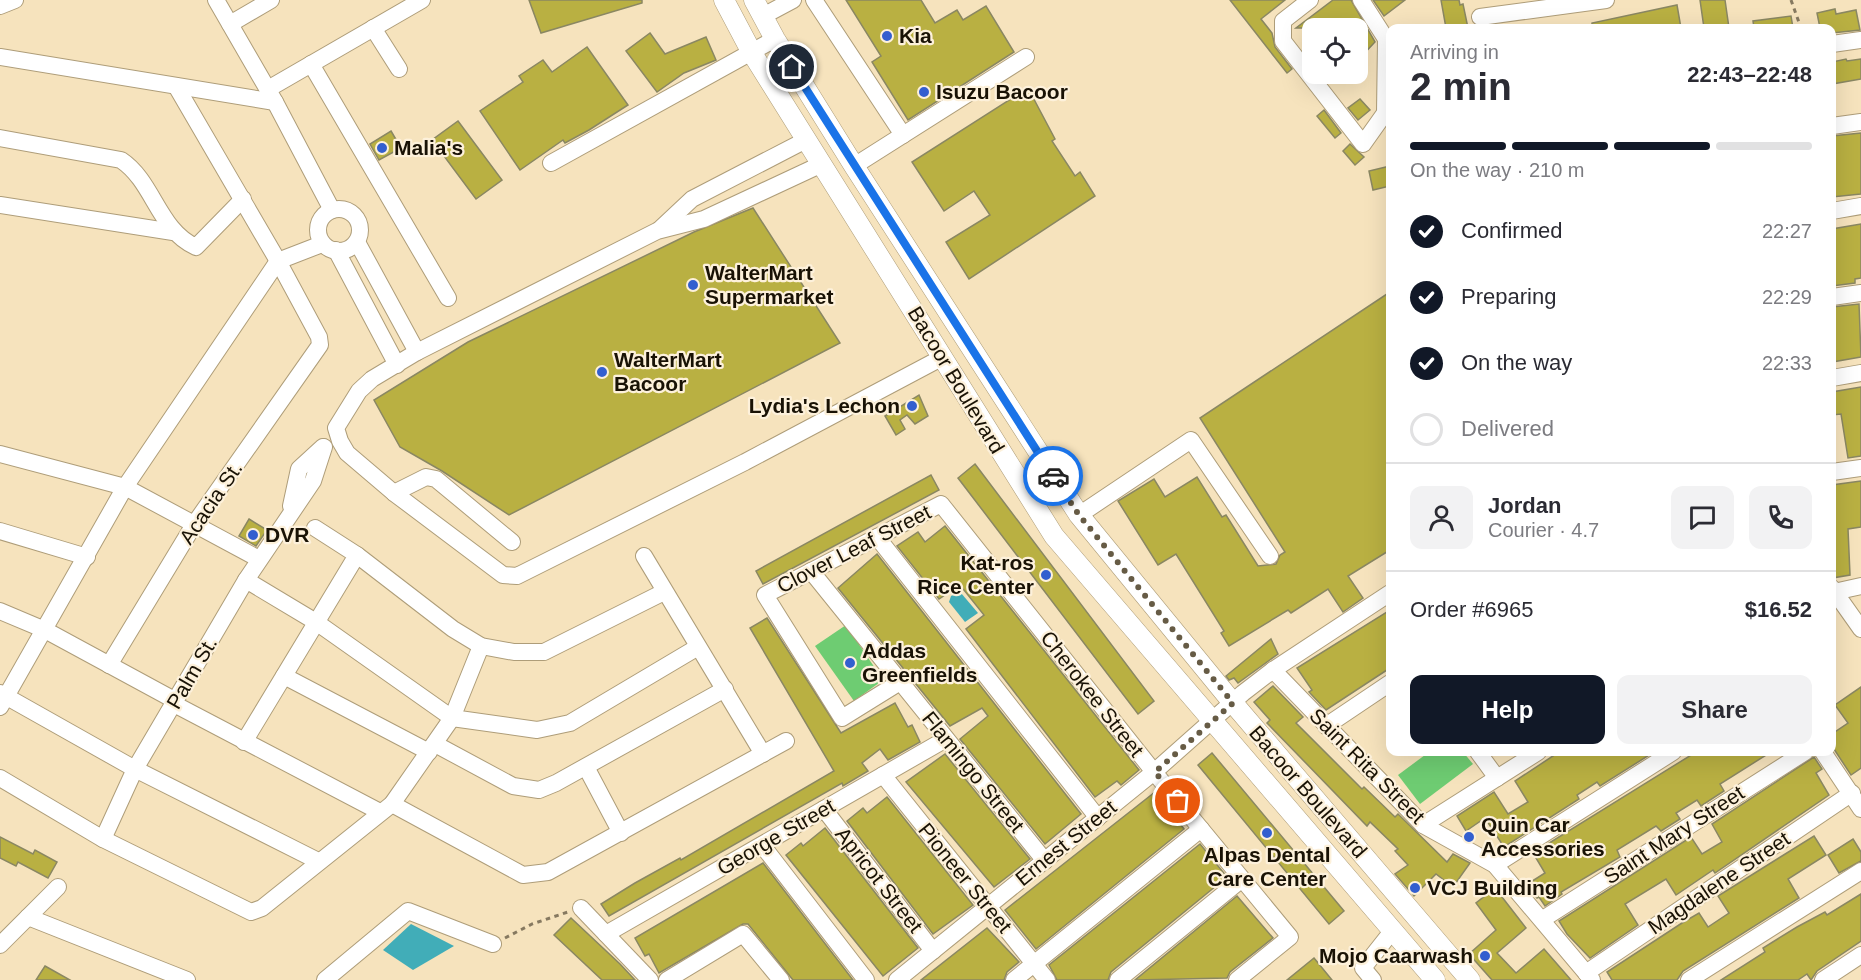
<!DOCTYPE html>
<meta charset="utf-8">
<style>
:root{--surface:#fff;--page:#f2f2f3;--text:#2b2b33;--muted:#7c7c81;--line:#e1e1e2;--accent:#111827}
body{margin:0;font-family:Helvetica,sans-serif;background:var(--page);color:var(--text);height:100vh;display:flex;flex-direction:column;font-size:22px;white-space:nowrap}
*{box-sizing:border-box;margin:0}
p{font-size:20px;color:var(--muted)}
.icon{flex:none;width:33px;height:33px;fill:none;stroke:currentColor;stroke-width:2;stroke-linecap:round;stroke-linejoin:round}
.map{position:relative;flex:1;overflow:hidden}
.side{position:absolute;left:1386px;top:24px;width:450px;height:732px;display:flex;flex-direction:column;background:var(--surface);border-radius:12px;box-shadow:0 6px 24px #0002}
.side>*{flex:none}
.controls{position:absolute;left:1302px;top:18px;display:grid;gap:12px}
.controls a{display:grid;place-items:center;width:66px;height:66px;border-radius:12px;background:var(--surface);box-shadow:0 6px 24px #0002;font-size:30px}
.pin{position:absolute;display:grid;place-items:center;width:51px;height:51px;color:#fff;margin:-26px;border:3px solid #fff;border-radius:50%;box-shadow:0 2px 6px #0007}
.courier{position:absolute;display:grid;place-items:center;width:60px;height:60px;margin:-30px;border:4px solid #1a73e8;border-radius:50%;background:#fff;color:#222;box-shadow:0 2px 8px #0007}
.overview em{font-style:normal;font-weight:800}
.overview div{display:flex;flex-direction:column-reverse}
.overview{display:flex;align-items:center;justify-content:space-between;height:102px;padding:0 24px}
h1{font-size:39px;font-weight:800;line-height:45px}
.bar{display:grid;grid-template-columns:repeat(4,1fr);gap:9px 6px;align-content:center;height:72px;padding:0 24px}
.bar i{height:8px;border-radius:4px;background:var(--line)}
.bar .active{background:var(--accent)}
.bar p{grid-column:span 4}
.line{display:flex;align-items:center;gap:15px;padding:0 24px;border-top:2px solid var(--line)}
.line div{flex:1}
.round{display:grid;place-items:center;flex:none;width:63px;height:63px;border-radius:12px;background:var(--page)}
ol{padding:0 24px;list-style:none}
li{display:flex;align-items:center;gap:18px;height:66px}
li p{margin-inline-start:auto}
li .icon{padding:6px;border-radius:50%;background:var(--accent);color:#fff;stroke-width:4}
li:last-child{color:var(--muted)}
li i{width:33px;height:33px;border:3px solid var(--line);border-radius:50%}
.button{display:flex;gap:12px;margin-top:auto;padding:12px 24px}
.button a{flex:1;height:69px;border-radius:12px;background:var(--accent);color:#fff;font-size:24px;font-weight:800;line-height:69px;text-align:center}
.button a+a{background:var(--page);color:var(--text)}
.map>svg:first-child{display:block}
.green{fill:#6ecc72}
.water{fill:#41adb8}
.building{fill:#b9b042;stroke:#8a8762;stroke-width:1.5}
.lines{fill:none;stroke-linecap:round;stroke-linejoin:round}
.minor-casing{stroke:#ae9d79;stroke-width:18}
.major-casing{stroke:#ae9d79;stroke-width:21}
.path{stroke:#867960;stroke-width:3;stroke-dasharray:4.5 4.5;stroke-linecap:butt}
.minor{stroke:#fff;stroke-width:16}
.major{stroke:#fff;stroke-width:20}
.done{stroke:#665b45;stroke-width:6;stroke-dasharray:0 10.8}
.route{stroke:#1a73e8;stroke-width:8}
.poi-dot{fill:#335fcf;stroke:#fdf1db;stroke-width:2}
.labels{text-anchor:middle;stroke-width:4.5;stroke-linejoin:round;paint-order:stroke}
.poi-label{font-size:21px;font-weight:bold;fill:#191205;stroke:#fdf1db;text-anchor:start}
.street-label{font-size:21px;fill:#191205;stroke:#fdf1db}
</style>
<div class="map">
<svg width="1861" height="980" viewBox="0 0 1861 980">
<rect width="100%" height="100%" fill="#f6e3bd"/>
<g class="green">
<polygon points="846,625 883,680 854,701 815,646"/>
<polygon points="1429,752 1463,752 1473,764 1420,804 1398,775"/>
</g>
<g class="water">
<polygon points="957,593 961,593 978,613 965,622 949,602 951,596"/>
<polygon points="411,924 454,946 413,970 383,950"/>
</g>
<g class="building">
<polygon points="529,0 642,0 642,3 541,33"/>
<polygon points="846,0 921,0 935,23 957,10 963,20 986,6 1014,52 908,120 872,62 881,56"/>
<polygon points="1230,0 1285,0 1261,19 1272,33 1275,47 1292,69 1287,73"/>
<polygon points="1333,0 1351,0 1375,42 1358,60 1358,28 1296,28"/>
<polygon points="1373,0 1405,0 1384,16"/>
<polygon points="1441,0 1459,0 1460,5 1463,4 1468,28 1446,28"/>
<polygon points="1700,0 1725,0 1729,28 1704,28"/>
<polygon points="1677,5 1681,28 1592,28 1592,23"/>
<polygon points="1835,9 1836,14 1856,10 1860,30 1832,33 1832,28 1820,28 1817,13"/>
<polygon points="1791,16 1793,28 1754,28 1753,21"/>
<polygon points="650,33 665,54 706,37 716,60 684,73 657,92 626,51"/>
<polygon points="587,47 628,105 589,130 565,143 563,140 520,170 480,111 523,82 519,76 543,60 552,72"/>
<polygon points="1846,59 1847,61 1861,59 1861,79 1832,84 1832,62"/>
<polygon points="1028,88 1055,139 1052,141 1075,176 1080,172 1095,196 969,279 946,242 990,215 974,191 944,211 912,162"/>
<polygon points="1360,99 1370,110 1358,120 1348,108"/>
<polygon points="1324,110 1341,133 1335,138 1317,116"/>
<polygon points="458,121 502,180 476,199 432,140"/>
<polygon points="391,131 401,148 379,160 370,144"/>
<polygon points="1861,133 1861,194 1832,197 1832,136"/>
<polygon points="1350,144 1364,157 1355,165 1343,151"/>
<polygon points="1390,166 1390,186 1373,190 1369,171"/>
<polygon points="753,208 840,343 509,515 442,471 400,447 374,400 468,342 694,232"/>
<polygon points="1861,224 1861,278 1855,279 1855,283 1832,286 1832,229"/>
<polygon points="1390,292 1390,550 1348,576 1363,598 1343,612 1328,589 1291,613 1288,610 1229,646 1221,633 1224,631 1176,554 1158,565 1118,501 1154,479 1165,497 1197,477 1222,517 1226,515 1258,566 1276,564 1280,555 1285,552 1200,418"/>
<polygon points="1859,304 1861,357 1832,362 1832,307"/>
<polygon points="1861,387 1861,456 1848,458 1841,414 1832,415 1832,392"/>
<polygon points="919,395 928,416 915,424 907,415 900,420 905,429 896,435 885,416"/>
<polygon points="975,464 1154,701 1138,714 958,478"/>
<polygon points="931,475 939,490 763,584 756,571"/>
<polygon points="1861,481 1861,527 1848,529 1850,575 1832,578 1832,485"/>
<polygon points="249,519 267,530 256,546 239,536"/>
<polygon points="945,526 1139,770 1121,785 1117,781 1095,797 966,629 984,615 960,585 939,599 897,546 918,532 925,542"/>
<polygon points="877,554 1081,814 1045,844 960,739 988,716 982,708 950,726 838,588"/>
<polygon points="1390,610 1390,668 1326,710 1309,692 1312,690 1297,668"/>
<polygon points="767,618 841,733 895,703 908,727 912,725 920,742 888,760 880,749 862,763 868,771 843,786 842,783 609,916 601,904 635,883 680,858 681,860 834,771 750,628"/>
<polygon points="1271,639 1278,654 1238,683 1234,678 1229,680 1226,676"/>
<polygon points="1273,686 1303,717 1296,723 1362,789 1364,787 1395,817 1398,814 1447,862 1453,854 1470,863 1453,887 1436,874 1414,896 1395,874 1408,865 1395,851 1398,849 1370,822 1367,826 1267,723 1270,720 1254,702"/>
<polygon points="1861,687 1861,768 1851,775 1832,746 1832,734 1848,723 1835,705"/>
<polygon points="1550,752 1654,752 1600,786 1597,782 1577,795 1579,799 1504,847 1485,818 1466,831 1457,816 1494,792 1508,814 1528,802 1515,781 1553,756"/>
<polygon points="1696,752 1771,752 1720,784 1724,791 1701,806 1697,800 1676,813 1680,819 1661,831 1656,826 1617,850 1620,857 1561,892 1562,894 1545,906 1539,897 1537,898 1526,885 1545,873 1533,853"/>
<polygon points="1212,753 1344,911 1329,924 1198,765"/>
<polygon points="945,754 1030,859 994,887 906,782"/>
<polygon points="1814,757 1822,769 1816,773 1829,795 1715,873 1713,870 1676,895 1666,879 1625,904 1638,925 1590,958 1567,934 1559,921 1691,837 1702,854 1722,842 1712,824"/>
<polygon points="1155,792 1184,829 1036,949 1005,910"/>
<polygon points="887,797 973,905 933,934 847,821 863,808 867,813"/>
<polygon points="825,828 918,948 883,976 786,855 801,843 803,846"/>
<polygon points="1814,836 1826,855 1788,879 1799,898 1683,971 1677,980 1612,980 1607,972 1682,923 1699,913 1708,927 1729,913 1718,896"/>
<polygon points="0,837 33,854 35,850 57,862 48,878 18,862 16,866 0,858"/>
<polygon points="1853,839 1861,852 1861,861 1839,873 1828,855"/>
<polygon points="1200,844 1227,877 1111,972 1108,980 1057,980 1049,965"/>
<polygon points="763,863 853,980 793,980 748,924 743,924 659,973 649,954 645,956 635,938"/>
<polygon points="1495,888 1526,928 1497,953 1516,973 1544,949 1571,980 1492,980 1469,954 1496,930 1476,903"/>
<polygon points="1861,894 1861,941 1817,971 1811,980 1807,974 1798,980 1721,980 1765,952 1763,948 1797,927 1825,912 1827,915"/>
<polygon points="1237,896 1273,938 1230,972 1227,978 1135,980"/>
<polygon points="571,918 620,964 635,980 602,980 554,935"/>
<polygon points="987,928 1019,962 1007,972 1004,980 921,980"/>
<polygon points="1314,958 1332,980 1287,980"/>
<polygon points="45,966 70,980 36,980"/>
</g>
<g class="lines">
<g class="minor-casing">
<g id="minor">
<polyline points="216,0 275,102 332,210"/>
<polyline points="814,0 903,135"/>
<polyline points="1310,0 1283,21 1283,41 1363,144 1385,113 1386,39 1361,0"/>
<polyline points="0,6 15,0"/>
<polyline points="763,16 793,0"/>
<polyline points="1480,17 1606,0"/>
<polyline points="230,24 271,0"/>
<polyline points="373,28 399,69"/>
<polyline points="1832,44 1861,40"/>
<polyline points="0,57 275,102"/>
<polyline points="311,64 448,298"/>
<polyline points="268,89 422,0"/>
<polyline points="1832,126 1861,122"/>
<path d="M0,138L121,160C154,182 158,230 196,247L243,199"/>
<polyline points="551,163 775,39"/>
<polyline points="822,164 704,219 657,231 417,352 372,379 359,391 336,428 340,441 347,453 394,493 503,575 517,576 745,462 943,357"/>
<polyline points="854,166 1026,57"/>
<polyline points="0,205 173,232"/>
<circle cx="339" cy="230" r="21"/>
<polyline points="1832,211 1861,206"/>
<polyline points="660,229 692,199 806,140"/>
<polyline points="357,242 417,352"/>
<polyline points="336,250 397,365"/>
<polyline points="1832,297 1861,293"/>
<polyline points="1832,378 1861,373"/>
<polyline points="0,454 125,487 259,559"/>
<polyline points="1832,472 1861,468"/>
<polyline points="394,493 426,477 436,479 512,542"/>
<polyline points="291,506 299,469 323,447"/>
<polyline points="1079,515 1191,440 1270,556"/>
<polyline points="0,531 87,557"/>
<polyline points="877,537 1098,818"/>
<polyline points="357,555 453,629 481,646 514,652 544,652 664,592"/>
<polyline points="644,556 763,754"/>
<polyline points="811,571 1045,861"/>
<polyline points="246,580 316,622 452,718 537,730 570,723 698,647"/>
<polyline points="1832,588 1861,629"/>
<polyline points="1834,592 1861,586"/>
<polyline points="0,611 45,630 176,701"/>
<polyline points="109,665 195,523 320,345 319,337 278,261 176,86"/>
<polyline points="1273,670 1423,825 1495,865 1592,980"/>
<polyline points="284,676 429,752"/>
<polyline points="900,682 842,718 765,595 941,504 1154,772 1290,937 1237,980"/>
<polyline points="0,693 135,769 318,861"/>
<polyline points="174,704 380,812"/>
<polyline points="0,707 125,487 278,261 322,244"/>
<polyline points="1326,726 1390,683"/>
<polyline points="244,742 357,555 315,528"/>
<polyline points="435,744 513,786 539,790 556,783 725,689"/>
<polyline points="1478,752 1497,778"/>
<polyline points="1823,752 1861,809"/>
<polyline points="586,767 621,833"/>
<polyline points="883,775 1047,980"/>
<polyline points="0,778 103,839 251,912 262,908 392,804 452,718 481,646"/>
<polyline points="392,804 523,875 548,872 786,741"/>
<polyline points="824,809 933,951"/>
<polyline points="1423,825 1538,752"/>
<polyline points="103,839 135,769 246,580 313,481 324,447"/>
<polyline points="762,845 866,980"/>
<polyline points="1495,865 1673,752"/>
<polyline points="581,908 650,980"/>
<polyline points="28,917 187,980"/>
<polyline points="1543,919 1805,752"/>
<polyline points="606,934 946,739"/>
<polyline points="0,945 58,887"/>
<polyline points="1586,973 1852,793"/>
<polyline points="325,980 408,911 493,944"/>
<polyline points="667,980 743,934 781,980"/>
<polyline points="897,980 1154,772 1243,693 1273,670 1390,593"/>
<polyline points="1014,980 1201,829"/>
<polyline points="1118,980 1242,879"/>
<polyline points="1373,980 1363,968 1393,930"/>
<polyline points="1689,980 1861,871"/>
<polyline points="1823,980 1861,955"/>
</g>
</g>
<g class="major-casing">
<g id="major">
<polyline points="724,0 752,53 1054,536 1435,980"/>
<polyline points="754,0 775,39 854,166 1079,515 1233,703 1470,980"/>
</g>
</g>
<g class="path">
<polyline points="1791,0 1801,28"/>
<polyline points="505,938 532,924 568,912"/>
</g>
<use href="#minor" class="minor"/>
<use href="#major" class="major"/>
</g>
<g class="lines">
<polyline class="done" points="1053,476 1079,515 1233,703 1155,772 1178,801"/>
<polyline class="route" points="792,67 1053,476"/>
</g>
<g class="poi-dot">
<circle cx="887" cy="36" r="6"/>
<circle cx="924" cy="92" r="6"/>
<circle cx="382" cy="148" r="6"/>
<circle cx="693" cy="285" r="6"/>
<circle cx="602" cy="372" r="6"/>
<circle cx="912" cy="406" r="6"/>
<circle cx="253" cy="535" r="6"/>
<circle cx="1046" cy="575" r="6"/>
<circle cx="850" cy="663" r="6"/>
<circle cx="1267" cy="833" r="6"/>
<circle cx="1469" cy="837" r="6"/>
<circle cx="1415" cy="888" r="6"/>
<circle cx="1485" cy="956" r="6"/>
</g>
<g class="labels">
<g class="poi-label">
<text x="899" y="43">Kia</text>
<text x="936" y="99">Isuzu Bacoor</text>
<text x="394" y="155">Malia's</text>
<text x="705" y="280">WalterMart<tspan x="705" dy="24">Supermarket</tspan></text>
<text x="614" y="367">WalterMart<tspan x="614" dy="24">Bacoor</tspan></text>
<text x="900" y="413" text-anchor="end">Lydia's Lechon</text>
<text x="265" y="542">DVR</text>
<text x="1034" y="570" text-anchor="end">Kat-ros<tspan x="1034" dy="24">Rice Center</tspan></text>
<text x="862" y="658">Addas<tspan x="862" dy="24">Greenfields</tspan></text>
<text x="1481" y="832">Quin Car<tspan x="1481" dy="24">Accessories</tspan></text>
<text x="1267" y="862" text-anchor="middle">Alpas Dental<tspan x="1267" dy="24">Care Center</tspan></text>
<text x="1427" y="895">VCJ Building</text>
<text x="1473" y="963" text-anchor="end">Mojo Caarwash</text>
</g>
<g class="street-label">
<text transform="translate(956 380) rotate(59)" y="7">Bacoor Boulevard</text>
<text transform="translate(211 503) rotate(-56)" y="7">Acacia St.</text>
<text transform="translate(854 549) rotate(-27)" y="7">Clover Leaf Street</text>
<text transform="translate(192 673) rotate(-60)" y="7">Palm St.</text>
<text transform="translate(1092 694) rotate(52)" y="7">Cherokee Street</text>
<text transform="translate(1367 766) rotate(45)" y="7">Saint Rita Street</text>
<text transform="translate(973 772) rotate(51)" y="7">Flamingo Street</text>
<text transform="translate(1308 792) rotate(49)" y="7">Bacoor Boulevard</text>
<text transform="translate(1674 835) rotate(-33)" y="7">Saint Mary Street</text>
<text transform="translate(776 837) rotate(-30)" y="7">George Street</text>
<text transform="translate(1066 843) rotate(-39)" y="7">Ernest Street</text>
<text transform="translate(965 878) rotate(51)" y="7">Pioneer Street</text>
<text transform="translate(879 880) rotate(52)" y="7">Apricot Street</text>
<text transform="translate(1719 883) rotate(-34)" y="7">Magdalene Street</text>
</g>
</g>
</svg>
<div class="controls">
<a><svg class="icon" aria-label="locate" viewBox="0 0 24 24"><circle cx="12" cy="12" r="6"/><path d="M12 2v4M12 18v4M2 12h4M18 12h4"/></svg></a>
</div>
<div class="pin" style="left:1178px;top:801px;background:#ea580c"><svg class="icon" aria-label="bag" viewBox="0 0 24 24"><path d="M5 8h14l-1 12H6zM9 8a3 3 0 0 1 6 0"/></svg></div>
<div class="pin" style="left:792px;top:67px;background:#1f2937"><svg class="icon" aria-label="home" viewBox="0 0 24 24"><path d="M3 11l9-7 9 7M6 9v11h12V9"/></svg></div>
<div class="courier" style="left:1053px;top:476px"><svg class="icon" aria-label="car" viewBox="0 0 24 24"><path d="M5 17H2v-5l4-1 3-4h7l3 4 3 1v5h-3M9 17h6M6 11h13"/><circle cx="7" cy="17" r="2"/><circle cx="17" cy="17" r="2"/></svg></div>
<section class="side">
<div class="overview"><div><h1>2 min</h1><p>Arriving in</p></div><em>22:43–22:48</em></div>
<div class="bar"><i class="active"></i><i class="active"></i><i class="active"></i><i></i><p>On the way · 210 m</p></div>
<ol>
<li><svg class="icon" aria-label="check" viewBox="0 0 24 24"><path d="M5 12l5 5 9-10"/></svg>Confirmed<p>22:27</p></li>
<li><svg class="icon" aria-label="check" viewBox="0 0 24 24"><path d="M5 12l5 5 9-10"/></svg>Preparing<p>22:29</p></li>
<li><svg class="icon" aria-label="check" viewBox="0 0 24 24"><path d="M5 12l5 5 9-10"/></svg>On the way<p>22:33</p></li>
<li><i></i>Delivered</li>
</ol>
<div class="line" style="height:108px"><a class="round"><svg class="icon" aria-label="person" viewBox="0 0 24 24"><circle cx="12" cy="8" r="4"/><path d="M4 21q1-7 8-7t8 7"/></svg></a><div><b>Jordan</b><p>Courier · 4.7</p></div><a class="round"><svg class="icon" aria-label="chat" viewBox="0 0 24 24"><path d="M4 5h16v11H9l-5 4z"/></svg></a><a class="round"><svg class="icon" aria-label="phone" viewBox="0 0 24 24"><path d="M5 4h4l2 5-3 2q2 4 5 5l2-3 5 2v4C11 20 4 13 5 4z"/></svg></a></div>
<div class="line" style="height:78px"><div>Order #6965</div><b>$16.52</b></div>
<div class="button"><a>Help</a><a>Share</a></div>
</section>
</div>
